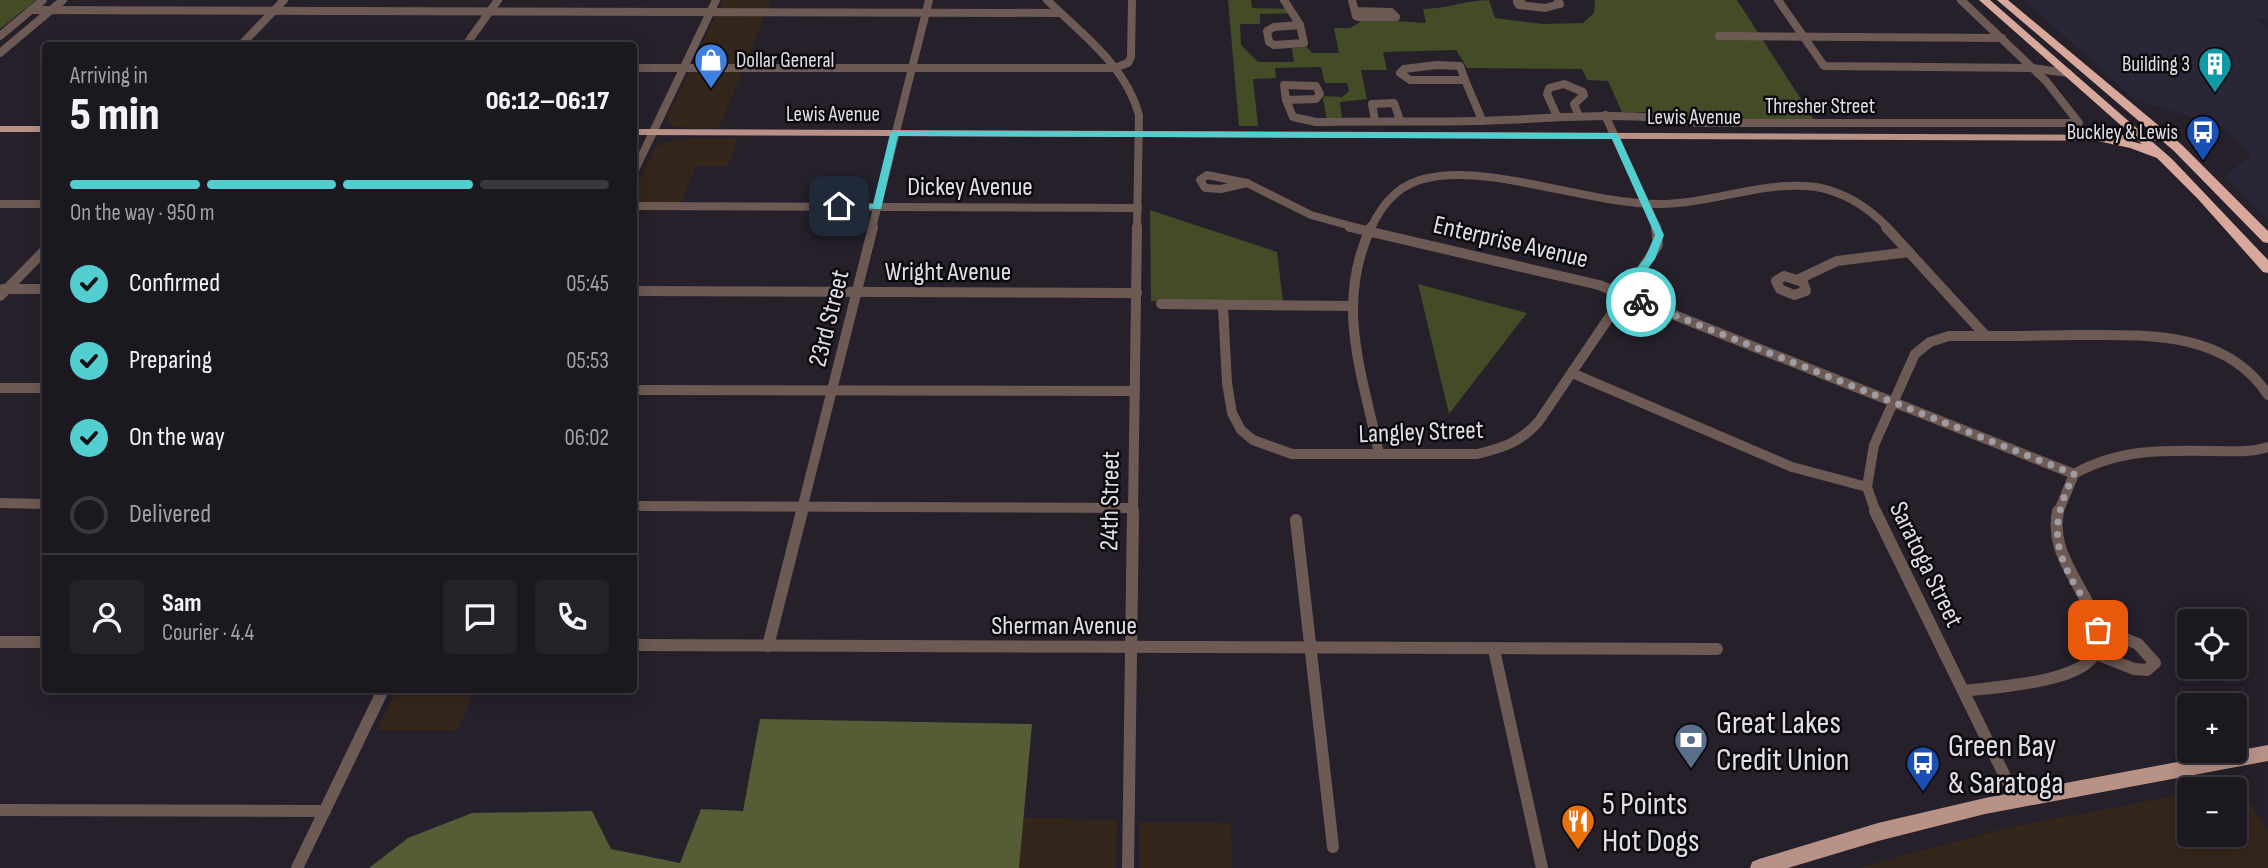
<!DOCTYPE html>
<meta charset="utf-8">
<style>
:root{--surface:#1c1820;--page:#252129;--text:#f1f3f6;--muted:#a0a0a5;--line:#3a373e;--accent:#52cdd0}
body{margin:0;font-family:"Sofia Sans Condensed",sans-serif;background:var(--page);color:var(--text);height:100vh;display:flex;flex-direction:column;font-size:26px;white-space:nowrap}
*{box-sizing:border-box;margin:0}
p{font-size:23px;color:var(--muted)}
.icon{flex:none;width:38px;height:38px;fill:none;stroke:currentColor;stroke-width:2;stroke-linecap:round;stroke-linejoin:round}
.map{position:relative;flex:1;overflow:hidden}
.side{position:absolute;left:42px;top:42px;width:595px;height:651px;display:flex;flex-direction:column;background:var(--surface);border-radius:7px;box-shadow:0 4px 18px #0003,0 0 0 2px var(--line)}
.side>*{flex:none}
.tools{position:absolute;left:2177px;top:609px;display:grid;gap:14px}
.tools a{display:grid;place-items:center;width:70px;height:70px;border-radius:7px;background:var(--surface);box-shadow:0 4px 18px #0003,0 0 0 2px var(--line);font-size:35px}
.pin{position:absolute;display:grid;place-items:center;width:60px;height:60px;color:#fff;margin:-30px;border-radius:14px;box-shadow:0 4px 10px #0006}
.courier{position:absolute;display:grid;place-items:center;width:70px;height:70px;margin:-35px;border:5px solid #52cdd0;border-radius:50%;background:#fff;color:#222;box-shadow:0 2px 9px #0007}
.overview em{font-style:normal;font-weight:800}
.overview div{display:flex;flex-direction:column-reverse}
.overview{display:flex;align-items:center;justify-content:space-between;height:119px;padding:0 28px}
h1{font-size:46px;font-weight:800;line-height:52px}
.bar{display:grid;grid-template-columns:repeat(4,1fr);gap:10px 7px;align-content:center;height:84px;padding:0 28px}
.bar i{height:9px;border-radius:5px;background:var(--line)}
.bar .current{background:var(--accent)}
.bar p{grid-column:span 4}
.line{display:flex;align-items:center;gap:18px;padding:0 28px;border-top:2px solid var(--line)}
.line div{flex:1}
.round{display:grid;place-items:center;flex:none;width:74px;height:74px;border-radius:7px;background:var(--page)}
ol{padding:0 28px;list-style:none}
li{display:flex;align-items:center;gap:21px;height:77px}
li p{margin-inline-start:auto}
li .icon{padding:7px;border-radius:50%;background:var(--accent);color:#111;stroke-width:4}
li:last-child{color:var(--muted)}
li i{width:38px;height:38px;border:4px solid var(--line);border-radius:50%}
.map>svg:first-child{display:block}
.commercial{fill:#35261b}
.medical{fill:#292737}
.green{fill:#444b27}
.forest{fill:#555c36}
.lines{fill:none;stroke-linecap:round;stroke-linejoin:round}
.minor-far2{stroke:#6d5a55;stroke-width:8}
.minor-far1{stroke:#6d5a55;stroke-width:10}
.minor{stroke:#6d5a55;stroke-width:12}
.major{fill:#b99287;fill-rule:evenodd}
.highway{fill:#d7a89b;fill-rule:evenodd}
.route{fill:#52cdd0}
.done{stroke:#9f9ca4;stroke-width:7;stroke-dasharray:0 12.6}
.labels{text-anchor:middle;stroke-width:5;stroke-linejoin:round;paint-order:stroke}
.far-poi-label{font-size:21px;fill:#e1dee5;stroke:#0d0a0f;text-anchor:end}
.far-street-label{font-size:21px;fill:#e1dee5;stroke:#0d0a0f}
.street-label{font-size:26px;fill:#e1dee5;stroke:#0d0a0f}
.near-poi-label{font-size:32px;fill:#e1dee5;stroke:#0d0a0f;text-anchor:start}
</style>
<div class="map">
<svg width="2268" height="868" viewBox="0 0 2268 868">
<rect width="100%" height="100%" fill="#25202a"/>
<g class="commercial">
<polygon points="723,0 771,0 719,128 675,127 669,123 668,116"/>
<polygon points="738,138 728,166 696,166 678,210 634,211 634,190 656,146 679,139"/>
<polygon points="397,690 475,690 457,731 377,730"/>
<polygon points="2238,784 2268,832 2268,868 1857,868 2007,828 2189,793 2189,835 2235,835 2235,789 2210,789"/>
<polygon points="1023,818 1117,820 1116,868 1019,868"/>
<polygon points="1139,822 1231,823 1232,868 1139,868"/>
</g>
<polygon class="medical" points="2024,0 2268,0 2268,19 2257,19 2268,29 2268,221 2225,176 2252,155 2221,126 2136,100"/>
<g class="green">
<polygon points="0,0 36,0 0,29"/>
<path d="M1228,0H1251L1252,8L1289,9L1293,13L1260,14V24H1240L1241,45L1258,62H1294L1292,48L1307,47L1312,53H1339L1334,28H1350L1365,19L1426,23L1423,9C1447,9 1466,0 1489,0L1495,18L1543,24L1583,23L1594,13L1595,0H1737L1815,121L1695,120L1651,112H1622L1608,81L1587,80L1582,69L1467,68L1456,50L1383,52L1387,70H1361L1367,99L1340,102L1342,119L1327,120L1323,99L1324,96L1342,97L1349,91L1347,83H1325L1321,67L1275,68L1276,78L1253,79L1258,126H1239Z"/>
<polygon points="1150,210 1277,252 1283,301 1151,301"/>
<polygon points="1418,284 1527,313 1449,414"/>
</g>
<polygon class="forest" points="760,719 1032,724 1019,868 369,868 408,838 472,813 592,811 611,849 680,863 701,809 743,811"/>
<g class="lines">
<g class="minor-far2">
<path d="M1047,0C1082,34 1126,66 1139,115L1137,228"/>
<polyline points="1284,0 1300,25"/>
<polyline points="1352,0 1356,16 1358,17 1396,17 1391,12 1355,11"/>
<polyline points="1521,0 1517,2 1519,5 1545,8 1560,4 1558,0"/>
<polyline points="1778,0 1824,66 2031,68 2068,73"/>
<polyline points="31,10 1060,13"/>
<polygon points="1300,25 1304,43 1274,45 1269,42 1267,31 1274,27"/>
<polyline points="0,36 43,0"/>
<polyline points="1719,36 2002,38"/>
<polyline points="240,46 284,0"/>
<polyline points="465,46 498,0"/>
<polyline points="0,53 63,0"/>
<polygon points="1437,65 1460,66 1465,80 1410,80 1400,73 1404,69"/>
<polyline points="634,68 1114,68 1128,63 1131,57 1132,0"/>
<polyline points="1465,80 1482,120"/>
<polygon points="1284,85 1316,86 1320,94 1316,99 1286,100"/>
<path d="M1286,100L1293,117L1316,122C1370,121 1424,122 1477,121C1551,119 1623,110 1697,123H2079L2046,81L1961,0"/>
<polyline points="1556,114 1547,94 1549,88 1564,84 1583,92 1584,95 1574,104 1578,114"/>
<polyline points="1605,115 1657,228"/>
<polyline points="1375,120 1372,104 1394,103 1400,120"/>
<polyline points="634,172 716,0"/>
<polygon points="1207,175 1247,183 1221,189 1205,188 1200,180"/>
<polyline points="1247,183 1311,215 1358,228"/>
<polyline points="0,204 46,204"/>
<polyline points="634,206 1138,208"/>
<polyline points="872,228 929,0"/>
<path d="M1371,228C1382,204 1400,183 1428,178C1492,164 1588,204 1659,204C1712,204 1763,180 1816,187C1845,192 1868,207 1888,228"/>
</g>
<g class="minor-far1">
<polyline points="1350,227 1599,285 2074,474"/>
<path d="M1371,227C1334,306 1363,374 1379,454"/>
<polyline points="1886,227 1985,335"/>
<polygon points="1784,276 1803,282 1806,291 1794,295 1780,289 1776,281"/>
<polyline points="1799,279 1837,261 1909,252"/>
<polyline points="3,289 46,289"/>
<polyline points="634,291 1137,293"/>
<polyline points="0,296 46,249"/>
<polyline points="1161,304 1352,306"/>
<path d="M1223,306L1227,383L1232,413L1241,430L1253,440L1292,454H1477C1503,448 1521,442 1539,421L1658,245L1656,227"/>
<polyline points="1572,373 1792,467 1867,487"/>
<polyline points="0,388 46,388"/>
<polyline points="634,390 1135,391"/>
<polyline points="0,503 46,504"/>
<polyline points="634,506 1133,508"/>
<polyline points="801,513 873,227"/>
<polyline points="1133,513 1137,227"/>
<path d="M1876,513L1867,487L1874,445L1915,354L1930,342L1949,336C1990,336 2031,336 2073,335C2142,335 2225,329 2268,395"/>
<path d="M2058,513L2074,474C2118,449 2164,450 2213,451C2232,451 2250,453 2268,447"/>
</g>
<g class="minor">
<polyline points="1875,511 2016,799"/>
<polyline points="1296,520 1333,847"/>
<polyline points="0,642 46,642"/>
<polyline points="634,645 1717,649"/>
<polyline points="768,646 802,511"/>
<polyline points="1494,650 1542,868"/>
<polyline points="2096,654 2134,669 2147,670 2155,663 2138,644 2098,628"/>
<path d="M1964,691C1993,687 2090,683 2097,648C2103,624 2084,597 2074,578C2062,556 2053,537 2058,511"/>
<polyline points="0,810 325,811"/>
<polyline points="297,868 383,690"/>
<polyline points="1128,868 1133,511"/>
</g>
<g class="major">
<rect x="0" y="126" width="46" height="6"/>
<polygon points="634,129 2167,135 2172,138 2167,141 634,135"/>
<polygon points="2268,745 2268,761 1985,814 1878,841 1788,868 1750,868 1752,862 1759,859 1878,823 1985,798"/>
</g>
<g class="highway">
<polygon points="1979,0 1990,0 2172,159 2268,260 2268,273 2263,272 2198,199 2157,158 2130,148 2098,141 2098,135 2102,134 2142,144"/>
<polygon points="1997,0 2008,0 2182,145 2268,231 2268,243 2263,242 2174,151"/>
</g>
</g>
<polygon class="route" points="894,131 1615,133 1619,136 1664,235 1655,259 1629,293 1644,299 1644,304 1619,297 1619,292 1645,258 1655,235 1612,139 898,136 881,209 835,208 839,203 873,204 890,134"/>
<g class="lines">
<path class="done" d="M1641,302L2074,474C2053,519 2050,542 2076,587C2085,601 2094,614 2098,630"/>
</g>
<defs>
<g id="shop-pin" transform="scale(1.75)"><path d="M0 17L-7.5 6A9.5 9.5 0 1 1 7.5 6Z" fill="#3f7fe0" stroke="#0d0a0f"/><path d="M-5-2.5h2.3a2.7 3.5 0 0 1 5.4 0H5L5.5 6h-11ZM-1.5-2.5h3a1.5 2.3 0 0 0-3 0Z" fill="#fff"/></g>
<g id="building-pin" transform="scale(1.75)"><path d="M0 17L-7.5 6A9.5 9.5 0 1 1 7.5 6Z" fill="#0f9aa8" stroke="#0d0a0f"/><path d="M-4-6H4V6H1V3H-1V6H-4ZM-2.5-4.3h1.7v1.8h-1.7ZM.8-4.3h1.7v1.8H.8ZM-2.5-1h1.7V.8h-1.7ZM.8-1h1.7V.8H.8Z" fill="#fff"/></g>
<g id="bus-pin" transform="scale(1.75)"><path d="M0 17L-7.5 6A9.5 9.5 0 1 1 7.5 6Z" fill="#1a4fb4" stroke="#0d0a0f"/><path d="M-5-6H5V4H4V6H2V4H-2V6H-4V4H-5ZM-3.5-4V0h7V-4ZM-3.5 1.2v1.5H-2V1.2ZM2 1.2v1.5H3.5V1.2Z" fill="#fff"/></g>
<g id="bank-pin" transform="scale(1.75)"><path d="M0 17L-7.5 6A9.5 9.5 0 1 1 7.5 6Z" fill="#5c6f8a" stroke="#0d0a0f"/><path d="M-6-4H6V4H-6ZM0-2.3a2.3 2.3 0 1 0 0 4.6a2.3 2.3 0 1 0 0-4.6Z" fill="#fff"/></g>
<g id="restaurant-pin" transform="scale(1.75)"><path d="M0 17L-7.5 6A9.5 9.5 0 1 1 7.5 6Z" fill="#e8710a" stroke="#0d0a0f"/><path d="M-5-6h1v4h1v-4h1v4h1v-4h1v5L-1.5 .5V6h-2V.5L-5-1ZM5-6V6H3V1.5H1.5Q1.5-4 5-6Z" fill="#fff"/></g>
</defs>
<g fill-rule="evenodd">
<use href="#shop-pin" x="711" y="60"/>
<use href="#building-pin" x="2215" y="64"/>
<use href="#bus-pin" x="2203" y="132"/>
<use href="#bank-pin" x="1691" y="740"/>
<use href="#bus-pin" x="1923" y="763"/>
<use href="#restaurant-pin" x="1578" y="821"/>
</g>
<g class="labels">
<g class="far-poi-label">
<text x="736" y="67" text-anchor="start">Dollar General</text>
<text x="2190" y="71">Building 3</text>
<text x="2178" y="139">Buckley &amp; Lewis</text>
</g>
<g class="far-street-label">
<text x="1820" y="113">Thresher Street</text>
<text x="833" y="121">Lewis Avenue</text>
<text x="1694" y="124">Lewis Avenue</text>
</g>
<g class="street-label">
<text x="970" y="195">Dickey Avenue</text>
<text transform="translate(1511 241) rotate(13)" y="9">Enterprise Avenue</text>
<text x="948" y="280">Wright Avenue</text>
<text transform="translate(828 318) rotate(-76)" y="9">23rd Street</text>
<text transform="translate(1421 431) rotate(-2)" y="9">Langley Street</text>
<text transform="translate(1109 501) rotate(-89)" y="9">24th Street</text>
<text transform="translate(1927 564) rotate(64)" y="9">Saratoga Street</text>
<text x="1064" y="634">Sherman Avenue</text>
</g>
<g class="near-poi-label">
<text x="1716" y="733">Great Lakes<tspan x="1716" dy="37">Credit Union</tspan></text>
<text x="1948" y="756">Green Bay<tspan x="1948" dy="37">&amp; Saratoga</tspan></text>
<text x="1602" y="814">5 Points<tspan x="1602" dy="37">Hot Dogs</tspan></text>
</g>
</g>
</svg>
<div class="tools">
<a><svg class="icon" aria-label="locate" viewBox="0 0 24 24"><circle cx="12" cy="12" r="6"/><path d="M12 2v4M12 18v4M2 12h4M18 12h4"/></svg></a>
<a>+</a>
<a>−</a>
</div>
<div class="pin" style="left:2098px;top:630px;background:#ea580c"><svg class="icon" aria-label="bag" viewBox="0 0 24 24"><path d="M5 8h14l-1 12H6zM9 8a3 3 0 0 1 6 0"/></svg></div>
<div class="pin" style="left:839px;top:206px;background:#1f2937"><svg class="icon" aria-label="home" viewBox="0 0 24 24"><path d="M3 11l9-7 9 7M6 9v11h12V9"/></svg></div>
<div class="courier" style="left:1641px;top:302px"><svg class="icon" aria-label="bike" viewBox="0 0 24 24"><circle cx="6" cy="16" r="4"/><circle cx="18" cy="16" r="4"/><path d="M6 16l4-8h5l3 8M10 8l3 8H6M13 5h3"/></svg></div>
<section class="side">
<div class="overview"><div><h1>5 min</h1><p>Arriving in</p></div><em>06:12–06:17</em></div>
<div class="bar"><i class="current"></i><i class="current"></i><i class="current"></i><i></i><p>On the way · 950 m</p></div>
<ol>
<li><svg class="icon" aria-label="check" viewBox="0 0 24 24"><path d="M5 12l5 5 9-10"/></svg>Confirmed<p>05:45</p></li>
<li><svg class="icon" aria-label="check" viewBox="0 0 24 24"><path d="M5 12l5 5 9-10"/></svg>Preparing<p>05:53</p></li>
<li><svg class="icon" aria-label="check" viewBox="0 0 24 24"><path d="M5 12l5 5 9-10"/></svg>On the way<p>06:02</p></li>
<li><i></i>Delivered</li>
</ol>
<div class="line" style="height:126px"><a class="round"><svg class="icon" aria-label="person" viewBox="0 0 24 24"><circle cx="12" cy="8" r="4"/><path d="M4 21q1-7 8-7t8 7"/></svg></a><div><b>Sam</b><p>Courier · 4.4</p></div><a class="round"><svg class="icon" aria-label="chat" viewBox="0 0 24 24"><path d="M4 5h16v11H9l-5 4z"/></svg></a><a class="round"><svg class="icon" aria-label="phone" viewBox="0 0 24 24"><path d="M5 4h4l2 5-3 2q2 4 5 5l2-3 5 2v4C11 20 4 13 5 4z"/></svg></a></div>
</section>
</div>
